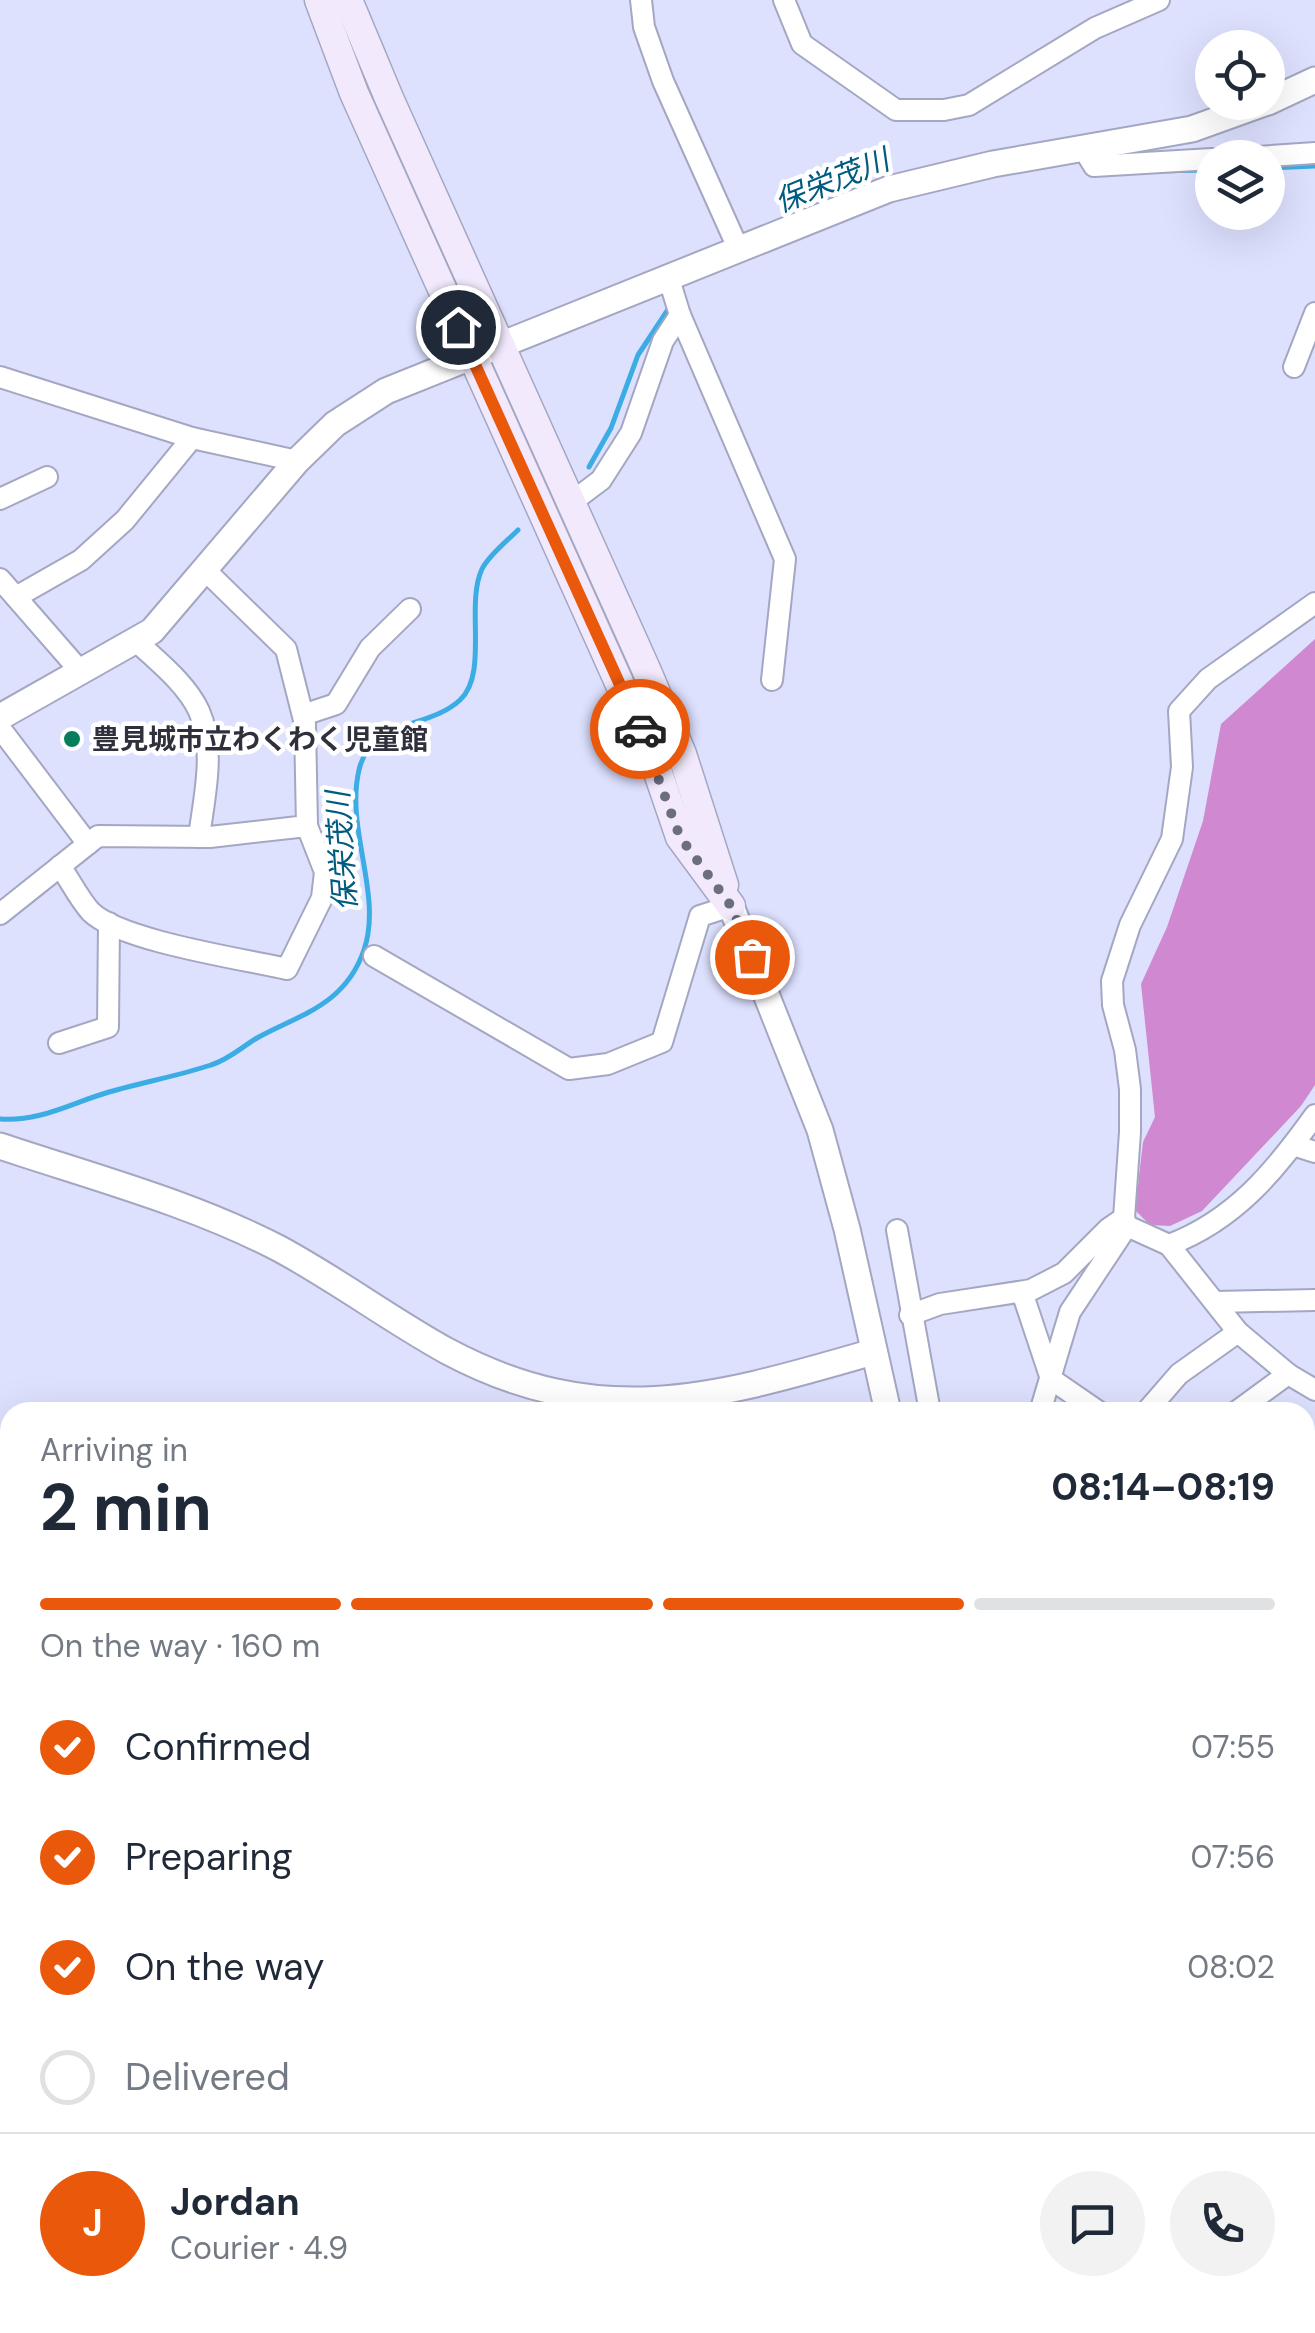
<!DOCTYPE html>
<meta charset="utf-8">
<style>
:root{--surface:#fff;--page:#f2f2f3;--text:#1f2937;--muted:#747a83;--line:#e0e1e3;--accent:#ea580c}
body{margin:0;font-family:"DM Sans","Noto Sans JP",sans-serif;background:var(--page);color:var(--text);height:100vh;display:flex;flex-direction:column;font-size:38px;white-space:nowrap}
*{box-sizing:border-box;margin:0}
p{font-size:32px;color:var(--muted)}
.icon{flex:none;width:55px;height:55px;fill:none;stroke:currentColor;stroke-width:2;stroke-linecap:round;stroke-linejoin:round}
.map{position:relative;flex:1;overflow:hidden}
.panel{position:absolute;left:0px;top:1402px;width:1315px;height:932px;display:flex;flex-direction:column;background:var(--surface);border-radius:30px 30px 0 0;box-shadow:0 10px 40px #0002}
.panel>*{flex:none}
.tools{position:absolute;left:1195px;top:30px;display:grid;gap:20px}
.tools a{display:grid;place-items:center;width:90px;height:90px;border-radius:50%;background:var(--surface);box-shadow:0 10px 40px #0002;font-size:50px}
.pin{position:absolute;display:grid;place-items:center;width:85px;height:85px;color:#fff;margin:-42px;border:5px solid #fff;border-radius:50%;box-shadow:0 2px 10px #0007}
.courier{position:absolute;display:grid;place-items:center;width:100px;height:100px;margin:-50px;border:8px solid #ea580c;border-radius:50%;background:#fff;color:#222;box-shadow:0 2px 12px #0007}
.headline em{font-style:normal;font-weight:700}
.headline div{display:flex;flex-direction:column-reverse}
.headline{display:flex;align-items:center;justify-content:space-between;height:170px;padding:0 40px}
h1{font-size:65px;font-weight:700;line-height:75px}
.bar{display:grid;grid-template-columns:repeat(4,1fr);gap:15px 10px;align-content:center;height:120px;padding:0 40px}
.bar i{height:12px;border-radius:8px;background:var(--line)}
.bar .selected{background:var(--accent)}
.bar p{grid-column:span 4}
.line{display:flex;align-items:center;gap:25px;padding:0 40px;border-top:2px solid var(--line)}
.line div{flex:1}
.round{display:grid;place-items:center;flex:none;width:105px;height:105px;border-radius:52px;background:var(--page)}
ol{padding:0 40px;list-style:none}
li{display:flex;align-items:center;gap:30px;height:110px}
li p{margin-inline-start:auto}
li .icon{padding:10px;border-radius:50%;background:var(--accent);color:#fff;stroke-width:4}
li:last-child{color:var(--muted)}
li i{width:55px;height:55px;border:5px solid var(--line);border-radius:50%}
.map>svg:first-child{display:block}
.forest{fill:#d088d0}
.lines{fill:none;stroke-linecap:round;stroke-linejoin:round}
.stream{stroke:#3cace5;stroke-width:5}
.service-casing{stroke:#a4a7c2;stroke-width:14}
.minor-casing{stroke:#a4a7c2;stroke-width:24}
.tertiary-casing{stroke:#a4a7c2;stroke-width:29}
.secondary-casing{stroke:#a4a7c2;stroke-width:31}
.service{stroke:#fff;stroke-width:10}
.minor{stroke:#fff;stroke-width:20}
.tertiary{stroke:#fff;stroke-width:25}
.secondary{stroke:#f2eafc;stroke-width:28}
.done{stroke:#6c6e80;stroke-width:10;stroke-dasharray:0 18}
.route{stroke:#ea580c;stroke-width:12}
.poi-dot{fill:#067e5c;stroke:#fff;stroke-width:4}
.labels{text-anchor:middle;stroke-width:9;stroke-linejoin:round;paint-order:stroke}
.poi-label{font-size:28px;font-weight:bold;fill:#2f303c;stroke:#fff;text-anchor:start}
.water-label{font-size:30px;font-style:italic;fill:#005b81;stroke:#fff}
</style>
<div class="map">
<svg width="1315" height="2333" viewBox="0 0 1315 2333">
<rect width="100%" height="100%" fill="#dde1fe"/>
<g class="forest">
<polygon points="1315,639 1315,1085 1301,1106 1202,1211 1170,1226 1150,1225 1135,1210 1143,1142 1155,1117 1141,984 1167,927 1203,821 1221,724"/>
<polygon points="10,1814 10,1898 0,1902 0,1822"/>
</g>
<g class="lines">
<g class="stream">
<polyline points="1268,168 1315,166"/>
<polyline points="1146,171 1212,170"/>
<polyline points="589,467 611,428 638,355 669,308"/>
<path d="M0,1119C40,1122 71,1103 109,1092C143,1082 178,1076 211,1065C228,1060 242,1047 257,1038C301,1014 345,1005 364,950C383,895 345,829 359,770C371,718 428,730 460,700C489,673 465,605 482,569C489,555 507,541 518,530"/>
</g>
<g class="service-casing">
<polyline id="service" points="520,2333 528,2325"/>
</g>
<g class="minor-casing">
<g id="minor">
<polyline points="641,0 644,27 663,81 738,248"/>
<polyline points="784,0 802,44 896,110 944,110 969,105 1095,28 1159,0"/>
<polyline points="1083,148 1094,166 1212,159"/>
<polyline points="1242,158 1315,153"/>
<polyline points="680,315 785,559 772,680"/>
<polyline points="1294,367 1315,313"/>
<polyline points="0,377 192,438 297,461"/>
<polyline points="0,499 47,477"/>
<polyline points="573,501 601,480 631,433 663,341 680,315 668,276"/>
<polyline points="0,579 81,672"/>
<polyline points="16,597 81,560 125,520 192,438"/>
<path d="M135,640C157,661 186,683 199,711C216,749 204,798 199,837"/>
<polyline points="303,715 336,704 370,648 410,609"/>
<polyline points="0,728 88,844"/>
<path d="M60,866C70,880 79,899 91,912C121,941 243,959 287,969L322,898L325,872L307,826"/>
<polyline points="0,914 98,836 210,837 307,826 305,724 286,649 205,570"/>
<polyline points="374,956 569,1069 608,1064 662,1042 700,916 731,906"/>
<polyline points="59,1043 108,1027 109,923"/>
<polyline points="1293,1145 1315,1152"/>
<path d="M1127,1226L1169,1245C1235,1220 1275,1171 1315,1115"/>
<polyline points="897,1230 930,1412"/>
<polyline points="1169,1245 1238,1332 1288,1374 1315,1390"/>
<polyline points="1022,1292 1051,1379 1099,1412"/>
<polyline points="1215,1302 1315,1300"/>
<polyline points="910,1315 940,1304 1031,1290 1064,1273 1108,1229 1124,1218"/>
<polyline points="1040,1412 1070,1312 1127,1226 1124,1218 1130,1132 1130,1089 1125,1050 1113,1005 1112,981 1130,925 1172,839 1182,767 1179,711 1208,679 1315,603"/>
<polyline points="1146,1412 1179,1374 1238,1332"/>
<polyline points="1236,1412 1288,1374"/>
<polyline points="1305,1507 1315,1507"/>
<polyline points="1305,1559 1315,1563"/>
<polyline points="1305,1639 1315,1646"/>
<polyline points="1305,1724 1315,1732"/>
<polyline points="1305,1778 1315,1770"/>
<polyline points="1305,1803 1315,1810"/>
<polyline points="1305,1884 1315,1892"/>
<polyline points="1305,1955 1315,1963"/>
<polyline points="0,2100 10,2101"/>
<polyline points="0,2198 10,2195"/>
<polyline points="0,2272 10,2268"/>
<polyline points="479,2325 484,2333"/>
<polyline points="45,2333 82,2325"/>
<polyline points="607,2333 611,2328 609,2325"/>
<polyline points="704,2333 712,2325"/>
<polyline points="802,2333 810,2325"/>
<polyline points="981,2333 989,2325"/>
</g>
</g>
<g class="tertiary-casing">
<g id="tertiary">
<polyline points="1268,102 1315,80"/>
<polyline points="0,717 152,631 297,461 335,424 386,391 889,189 993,164 1192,129 1267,102"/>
<polyline points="731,906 820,1130 847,1229 888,1412"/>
<path d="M0,1146C93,1177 191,1203 278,1248C336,1279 389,1319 447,1351C601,1433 717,1397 873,1352"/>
<polyline points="0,1929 10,1925"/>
<polyline points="1305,2055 1315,2060"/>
<polyline points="1114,2333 1114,2325"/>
</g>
</g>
<g class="secondary-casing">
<g id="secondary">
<polyline points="319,0 354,93 653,758 680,837 731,906"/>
<polyline points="348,0 389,98 646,669 682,754 724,885"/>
</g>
</g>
<use href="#service" class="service"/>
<use href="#minor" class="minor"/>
<use href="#tertiary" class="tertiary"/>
<use href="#secondary" class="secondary"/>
</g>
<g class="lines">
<polyline class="done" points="640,729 680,837 731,906 752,957"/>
<polyline class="route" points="458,327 640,729"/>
</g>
<circle class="poi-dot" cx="72" cy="739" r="10"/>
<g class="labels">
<g class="poi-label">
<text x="92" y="749">豊見城市立わくわく児童館</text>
</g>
<g class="water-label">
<text transform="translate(832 181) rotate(-22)" y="10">保栄茂川</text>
<text transform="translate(342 851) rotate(-94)" y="10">保栄茂川</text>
</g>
</g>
</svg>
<div class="tools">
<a><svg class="icon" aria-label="locate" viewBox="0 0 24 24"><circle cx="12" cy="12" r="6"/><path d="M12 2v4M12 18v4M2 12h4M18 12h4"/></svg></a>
<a><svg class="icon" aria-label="layers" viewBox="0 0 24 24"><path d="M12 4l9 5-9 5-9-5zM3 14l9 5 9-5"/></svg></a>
</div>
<div class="pin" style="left:752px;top:957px;background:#ea580c"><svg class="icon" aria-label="bag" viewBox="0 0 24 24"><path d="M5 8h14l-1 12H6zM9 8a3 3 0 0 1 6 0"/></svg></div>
<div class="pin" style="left:458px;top:327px;background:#1f2937"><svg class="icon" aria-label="home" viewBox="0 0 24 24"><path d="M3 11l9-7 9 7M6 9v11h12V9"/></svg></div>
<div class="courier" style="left:640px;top:729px"><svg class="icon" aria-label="car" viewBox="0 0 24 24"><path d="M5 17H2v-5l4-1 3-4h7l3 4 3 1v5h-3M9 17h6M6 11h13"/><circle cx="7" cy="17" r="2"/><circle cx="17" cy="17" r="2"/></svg></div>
<section class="panel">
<div class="headline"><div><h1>2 min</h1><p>Arriving in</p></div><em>08:14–08:19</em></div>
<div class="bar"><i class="selected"></i><i class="selected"></i><i class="selected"></i><i></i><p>On the way · 160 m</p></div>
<ol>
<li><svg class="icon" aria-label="check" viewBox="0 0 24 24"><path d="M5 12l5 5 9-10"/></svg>Confirmed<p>07:55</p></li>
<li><svg class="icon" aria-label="check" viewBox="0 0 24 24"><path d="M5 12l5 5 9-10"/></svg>Preparing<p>07:56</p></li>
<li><svg class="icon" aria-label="check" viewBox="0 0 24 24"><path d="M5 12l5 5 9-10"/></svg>On the way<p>08:02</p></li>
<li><i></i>Delivered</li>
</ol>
<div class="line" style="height:180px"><b class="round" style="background:var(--accent);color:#fff">J</b><div><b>Jordan</b><p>Courier · 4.9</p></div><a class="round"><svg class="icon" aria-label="chat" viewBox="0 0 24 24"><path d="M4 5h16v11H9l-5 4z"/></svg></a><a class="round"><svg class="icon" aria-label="phone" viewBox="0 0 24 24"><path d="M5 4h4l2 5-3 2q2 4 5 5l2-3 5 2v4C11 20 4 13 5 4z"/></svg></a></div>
</section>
</div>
